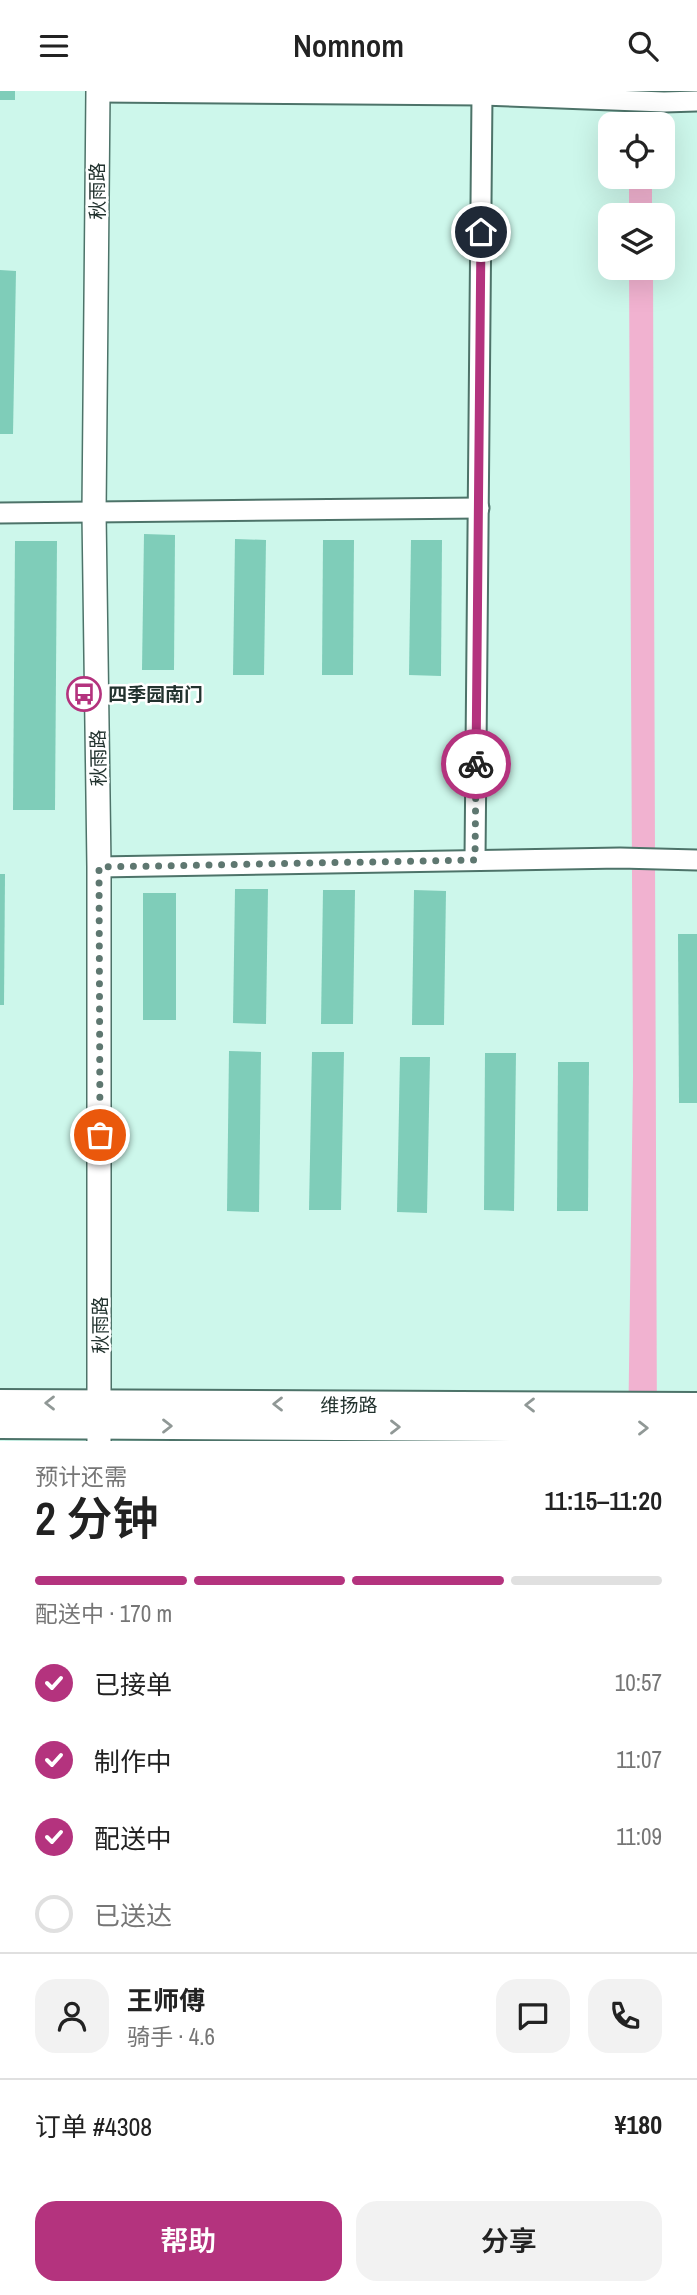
<!DOCTYPE html>
<html lang="zh">
<meta charset="utf-8">
<style>
:root{--surface:#fff;--page:#f2f2f2;--text:#222;--muted:#767676;--line:#e0e0e0;--accent:#b4337e}
body{margin:0;font-family:"Archivo Narrow","Noto Sans SC",sans-serif;background:var(--page);color:var(--text);height:100vh;display:flex;flex-direction:column;font-size:26px;white-space:nowrap}
*{box-sizing:border-box;margin:0}
p{font-size:23px;color:var(--muted)}
.icon{flex:none;width:38px;height:38px;fill:none;stroke:currentColor;stroke-width:2;stroke-linecap:round;stroke-linejoin:round}
.map{position:relative;height:1350px;overflow:hidden}
.details{display:flex;flex-direction:column;background:var(--surface);flex:1}
.details>*{flex:none}
.fabs{position:absolute;left:598px;top:21px;display:grid;gap:14px}
.fabs a{display:grid;place-items:center;width:77px;height:77px;border-radius:14px;background:var(--surface);box-shadow:0 7px 28px #0002;font-size:35px}
.pin{position:absolute;display:grid;place-items:center;width:60px;height:60px;color:#fff;margin:-30px;border:4px solid #fff;border-radius:50%;box-shadow:0 2px 7px #0007}
.courier{position:absolute;display:grid;place-items:center;width:70px;height:70px;margin:-35px;border:5px solid #b4337e;border-radius:50%;background:#fff;color:#222;box-shadow:0 2px 9px #0007}
.headline em{font-style:normal;font-weight:600}
.headline div{display:flex;flex-direction:column-reverse}
.headline{display:flex;align-items:center;justify-content:space-between;height:119px;padding:0 35px}
h1{font-size:46px;font-weight:600;line-height:52px}
.bar{display:grid;grid-template-columns:repeat(4,1fr);gap:10px 7px;align-content:center;height:84px;padding:0 35px}
.bar i{height:9px;border-radius:5px;background:var(--line)}
.bar .on{background:var(--accent)}
.bar p{grid-column:span 4}
.line{display:flex;align-items:center;gap:18px;padding:0 35px;border-top:2px solid var(--line)}
.line div{flex:1}
.round{display:grid;place-items:center;flex:none;width:74px;height:74px;border-radius:21px;background:var(--page)}
ol{padding:0 35px;list-style:none}
li{display:flex;align-items:center;gap:21px;height:77px}
li p{margin-inline-start:auto}
li .icon{padding:7px;border-radius:50%;background:var(--accent);color:#fff;stroke-width:4}
li:last-child{color:var(--muted)}
li i{width:38px;height:38px;border:4px solid var(--line);border-radius:50%}
.button{display:flex;gap:14px;margin-top:auto;padding:14px 35px}
.button a{flex:1;height:80px;border-radius:21px;background:var(--accent);color:#fff;font-size:28px;font-weight:600;line-height:80px;text-align:center}
.button a+a{background:var(--page);color:var(--text)}
header{display:flex;justify-content:space-between;align-items:center;height:91px;padding:0 35px;background:var(--surface);font-size:32px;font-weight:600}
.map>svg:first-child{display:block}
.water{fill:#f1b2d0}
.building{fill:#7fcdb9}
.lines{fill:none;stroke-linecap:round;stroke-linejoin:round}
.minor-casing{stroke:#4d7369;stroke-width:23}
.tertiary-casing{stroke:#4d7369;stroke-width:26}
.secondary-casing{stroke:#4d7369;stroke-width:30}
.minor{stroke:#fff;stroke-width:19}
.tertiary{stroke:#fff;stroke-width:23}
.secondary{stroke:#fff;stroke-width:26}
.oneway{stroke:#909896}
.done{stroke:#5e7770;stroke-width:7;stroke-dasharray:0 12.6}
.route{stroke:#b4337e;stroke-width:9}
.labels{text-anchor:middle;stroke-width:5;stroke-linejoin:round;paint-order:stroke}
.street-label{font-size:19px;fill:#22322e;stroke:#fff}
.poi-label{font-size:19px;font-weight:bold;fill:#22322e;stroke:#fff;text-anchor:start}
</style>
<header><svg class="icon" aria-label="menu" viewBox="0 0 24 24"><path d="M4 6h16M4 12h16M4 18h16"/></svg>Nomnom<svg class="icon" aria-label="search" viewBox="0 0 24 24"><circle cx="10" cy="10" r="6"/><path d="M15 15l6 6"/></svg></header>
<div class="map">
<svg width="697" height="1350" viewBox="0 0 697 1350">
<rect width="100%" height="100%" fill="#cdf7eb"/>
<g class="water">
<rect x="629" y="86" width="23" height="38"/>
<polygon points="629,177 653,177 657,1350 628,1350 633,985"/>
</g>
<g class="building">
<rect x="0" y="0" width="15" height="9"/>
<polygon points="0,179 16,180 13,343 0,343"/>
<polygon points="144,443 175,444 174,579 142,579"/>
<polygon points="235,448 266,449 264,584 233,584"/>
<polygon points="323,449 354,449 353,584 322,584"/>
<polygon points="411,449 442,449 441,585 409,584"/>
<polygon points="15,450 57,450 55,719 13,719"/>
<polygon points="0,783 5,783 4,914 0,914"/>
<polygon points="235,798 268,798 266,933 233,932"/>
<polygon points="323,799 355,799 353,933 321,933"/>
<polygon points="414,799 446,800 444,934 412,934"/>
<rect x="143" y="802" width="33" height="127"/>
<polygon points="678,843 697,843 697,1012 679,1012"/>
<polygon points="229,960 261,961 259,1121 227,1120"/>
<polygon points="312,961 344,961 341,1119 309,1119"/>
<polygon points="485,962 516,962 514,1120 484,1119"/>
<polygon points="400,966 430,966 427,1122 397,1121"/>
<polygon points="558,971 589,971 588,1120 557,1120"/>
</g>
<g class="lines">
<g class="minor-casing">
<g id="minor">
<polyline points="98,1 482,4 664,11 697,10"/>
<polyline points="0,422 479,417"/>
<polyline points="475,769 482,4"/>
<polyline points="99,776 620,767 697,769"/>
</g>
</g>
<g class="tertiary-casing">
<polyline id="tertiary" points="98,0 94,422 99,776 99,1350"/>
</g>
<g class="secondary-casing">
<g id="secondary">
<polyline points="0,1312 697,1315"/>
<polyline points="0,1334 697,1338"/>
</g>
</g>
<use href="#minor" class="minor"/>
<use href="#tertiary" class="tertiary"/>
<use href="#secondary" class="secondary"/>
</g>
<defs><path id="oneway-chevron" d="M-2-3.5L2.5 0L-2 3.5" fill="none" stroke-width="1.6" stroke-linecap="round" stroke-linejoin="round" transform="scale(1.75)"/></defs>
<g class="oneway">
<use href="#oneway-chevron" transform="translate(50 1312) rotate(-180)"/>
<use href="#oneway-chevron" transform="translate(278 1313) rotate(-180)"/>
<use href="#oneway-chevron" transform="translate(530 1314) rotate(-180)"/>
<use href="#oneway-chevron" transform="translate(167 1335)"/>
<use href="#oneway-chevron" transform="translate(395 1336)"/>
<use href="#oneway-chevron" transform="translate(643 1337)"/>
</g>
<g class="lines">
<polyline class="done" points="100,1044 99,776 475,769 476,673"/>
<polyline class="route" points="476,673 481,141"/>
</g>
<defs>
<g id="bus-ring" transform="scale(1.75)"><circle r="9.5" fill="#fff" stroke="#b4337e" stroke-width="1.5"/><path d="M-5-6H5V4H4V6H2V4H-2V6H-4V4H-5ZM-3.5-4V0h7V-4ZM-3.5 1.2v1.5H-2V1.2ZM2 1.2v1.5H3.5V1.2Z" fill="#b4337e"/></g>
</defs>
<g fill-rule="evenodd">
<use href="#bus-ring" x="84" y="603"/>
</g>
<g class="labels">
<g class="street-label">
<text transform="translate(97 100) rotate(-90)" y="7">秋雨路</text>
<text transform="translate(98 667) rotate(-91)" y="7">秋雨路</text>
<text transform="translate(100 1234) rotate(-90)" y="7">秋雨路</text>
<text x="349" y="1321">维扬路</text>
</g>
<g class="poi-label">
<text x="108" y="610">四季园南门</text>
</g>
</g>
</svg>
<div class="fabs">
<a><svg class="icon" aria-label="locate" viewBox="0 0 24 24"><circle cx="12" cy="12" r="6"/><path d="M12 2v4M12 18v4M2 12h4M18 12h4"/></svg></a>
<a><svg class="icon" aria-label="layers" viewBox="0 0 24 24"><path d="M12 4l9 5-9 5-9-5zM3 14l9 5 9-5"/></svg></a>
</div>
<div class="pin" style="left:100px;top:1044px;background:#ea580c"><svg class="icon" aria-label="bag" viewBox="0 0 24 24"><path d="M5 8h14l-1 12H6zM9 8a3 3 0 0 1 6 0"/></svg></div>
<div class="pin" style="left:481px;top:141px;background:#1f2937"><svg class="icon" aria-label="home" viewBox="0 0 24 24"><path d="M3 11l9-7 9 7M6 9v11h12V9"/></svg></div>
<div class="courier" style="left:476px;top:673px"><svg class="icon" aria-label="bike" viewBox="0 0 24 24"><circle cx="6" cy="16" r="4"/><circle cx="18" cy="16" r="4"/><path d="M6 16l4-8h5l3 8M10 8l3 8H6M13 5h3"/></svg></div>
</div>
<section class="details">
<div class="headline"><div><h1>2 分钟</h1><p>预计还需</p></div><em>11:15–11:20</em></div>
<div class="bar"><i class="on"></i><i class="on"></i><i class="on"></i><i></i><p>配送中 · 170 m</p></div>
<ol>
<li><svg class="icon" aria-label="check" viewBox="0 0 24 24"><path d="M5 12l5 5 9-10"/></svg>已接单<p>10:57</p></li>
<li><svg class="icon" aria-label="check" viewBox="0 0 24 24"><path d="M5 12l5 5 9-10"/></svg>制作中<p>11:07</p></li>
<li><svg class="icon" aria-label="check" viewBox="0 0 24 24"><path d="M5 12l5 5 9-10"/></svg>配送中<p>11:09</p></li>
<li><i></i>已送达</li>
</ol>
<div class="line" style="height:126px"><a class="round"><svg class="icon" aria-label="person" viewBox="0 0 24 24"><circle cx="12" cy="8" r="4"/><path d="M4 21q1-7 8-7t8 7"/></svg></a><div><b>王师傅</b><p>骑手 · 4.6</p></div><a class="round"><svg class="icon" aria-label="chat" viewBox="0 0 24 24"><path d="M4 5h16v11H9l-5 4z"/></svg></a><a class="round"><svg class="icon" aria-label="phone" viewBox="0 0 24 24"><path d="M5 4h4l2 5-3 2q2 4 5 5l2-3 5 2v4C11 20 4 13 5 4z"/></svg></a></div>
<div class="line" style="height:91px"><div>订单 #4308</div><b>¥180</b></div>
<div class="button"><a>帮助</a><a>分享</a></div>
</section>
